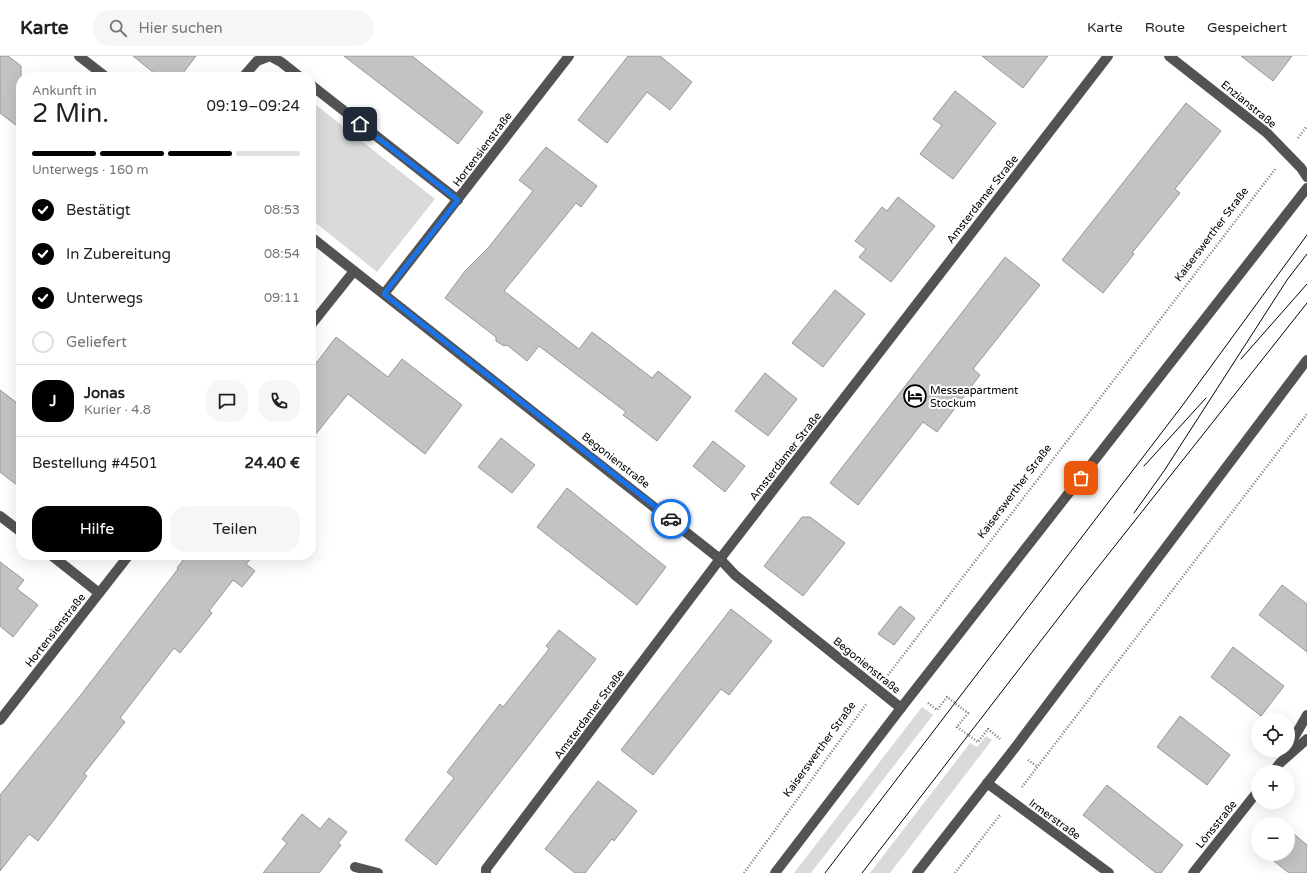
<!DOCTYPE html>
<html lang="de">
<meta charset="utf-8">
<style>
:root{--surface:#fff;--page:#f6f6f6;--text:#202124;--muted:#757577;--line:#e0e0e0;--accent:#000}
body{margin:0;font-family:"Varela Round",sans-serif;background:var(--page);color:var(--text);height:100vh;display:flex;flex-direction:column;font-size:15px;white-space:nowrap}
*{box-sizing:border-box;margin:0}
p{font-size:13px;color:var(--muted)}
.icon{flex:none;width:22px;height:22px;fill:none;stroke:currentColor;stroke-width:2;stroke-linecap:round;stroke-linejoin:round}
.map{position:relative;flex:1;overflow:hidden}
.panel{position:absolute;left:16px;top:16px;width:300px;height:488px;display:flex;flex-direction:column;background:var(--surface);border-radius:16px;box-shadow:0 4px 16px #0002}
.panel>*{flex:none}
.controls{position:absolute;left:1251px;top:657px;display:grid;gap:8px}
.controls a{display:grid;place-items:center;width:44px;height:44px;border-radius:50%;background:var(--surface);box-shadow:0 4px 16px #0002;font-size:20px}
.pin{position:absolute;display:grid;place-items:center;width:34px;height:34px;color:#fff;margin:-17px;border-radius:8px;box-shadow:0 2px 6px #0006}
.courier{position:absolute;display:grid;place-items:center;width:40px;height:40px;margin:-20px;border:3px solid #1a73e8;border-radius:50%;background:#fff;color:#222;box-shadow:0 1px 5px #0007}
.summary em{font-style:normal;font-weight:600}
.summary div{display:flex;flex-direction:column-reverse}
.summary{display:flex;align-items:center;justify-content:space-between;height:68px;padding:0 16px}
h1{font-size:26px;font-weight:600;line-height:30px}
.bar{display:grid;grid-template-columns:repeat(4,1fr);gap:6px 4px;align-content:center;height:48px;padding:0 16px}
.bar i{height:5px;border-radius:3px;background:var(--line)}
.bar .current{background:var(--accent)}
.bar p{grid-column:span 4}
.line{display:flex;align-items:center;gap:10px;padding:0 16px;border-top:1px solid var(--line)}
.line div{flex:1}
.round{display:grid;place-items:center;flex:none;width:42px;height:42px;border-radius:16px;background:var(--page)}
ol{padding:0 16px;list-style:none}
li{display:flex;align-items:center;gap:12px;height:44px}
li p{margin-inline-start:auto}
li .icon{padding:4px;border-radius:50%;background:var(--accent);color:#fff;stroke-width:4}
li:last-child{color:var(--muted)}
li i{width:22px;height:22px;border:2px solid var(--line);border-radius:50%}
.button{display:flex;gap:8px;margin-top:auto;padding:8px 16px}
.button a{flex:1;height:46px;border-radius:16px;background:var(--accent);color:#fff;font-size:16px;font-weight:600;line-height:46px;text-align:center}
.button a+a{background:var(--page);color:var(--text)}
header{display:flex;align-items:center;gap:24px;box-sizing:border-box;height:56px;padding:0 20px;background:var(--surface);border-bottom:1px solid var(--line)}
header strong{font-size:19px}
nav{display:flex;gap:22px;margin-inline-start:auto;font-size:14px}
.search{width:280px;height:36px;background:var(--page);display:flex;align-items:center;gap:10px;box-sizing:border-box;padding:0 14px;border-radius:16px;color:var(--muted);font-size:15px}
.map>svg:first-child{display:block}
.green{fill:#dadada}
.building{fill:#c3c3c3;stroke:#979797}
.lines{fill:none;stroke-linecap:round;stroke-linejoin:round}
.path{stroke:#757575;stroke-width:2.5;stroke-dasharray:1 2;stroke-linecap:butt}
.minor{stroke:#535353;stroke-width:10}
.tram{stroke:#000;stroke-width:1}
.done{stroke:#595959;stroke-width:4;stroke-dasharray:0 7.2}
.route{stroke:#1a73e8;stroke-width:5}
.labels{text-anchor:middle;stroke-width:4;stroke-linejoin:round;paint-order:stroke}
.street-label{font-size:11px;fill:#000;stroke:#fff}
.poi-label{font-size:11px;fill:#000;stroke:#fff;text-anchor:start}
</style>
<header>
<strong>Karte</strong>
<div class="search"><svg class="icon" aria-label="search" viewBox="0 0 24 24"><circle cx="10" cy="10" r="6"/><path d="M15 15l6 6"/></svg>Hier suchen</div>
<nav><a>Karte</a><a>Route</a><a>Gespeichert</a></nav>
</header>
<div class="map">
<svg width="1307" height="817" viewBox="0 0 1307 817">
<rect width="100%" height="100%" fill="#fff"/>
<g class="green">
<polygon points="311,45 435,143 377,216 311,163"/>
<polygon points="922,651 933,659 811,817 794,817"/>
<polygon points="986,680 992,684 890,817 870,817 970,687 977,691"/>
</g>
<g class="building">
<polygon points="0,0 8,0 21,10 21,73 0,57"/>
<polygon points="133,0 196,0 180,21 159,21"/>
<polygon points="344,0 412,0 483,56 458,88"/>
<polygon points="628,0 660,0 692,26 670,54 647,36 607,87 578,64"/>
<polygon points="982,0 1048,0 1023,32"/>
<polygon points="1241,0 1292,0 1273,25"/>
<polygon points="955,35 996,67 953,123 920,98 942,69 933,63"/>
<polygon points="1186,47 1221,75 1175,133 1180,137 1132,197 1134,198 1103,237 1062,204"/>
<polygon points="546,91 597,130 581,151 576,147 504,235 579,293 592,276 652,322 658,315 691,341 657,385 623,359 626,356 539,290 527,305 507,289 504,290 496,285 496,281 445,242 465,215 489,191 533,135 519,124"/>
<polygon points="898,141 935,170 891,226 859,201 866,193 855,185 882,151 887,155"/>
<polygon points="1005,201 1040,229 973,313 980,319 937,376 923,366 858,449 830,427"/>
<polygon points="835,234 865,258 823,311 792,287"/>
<polygon points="336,281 388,321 402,303 462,349 425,398 348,338 311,384 311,314"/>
<polygon points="765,317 797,343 768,380 735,355"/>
<polygon points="0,334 21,350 21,432 0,416"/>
<polygon points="501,382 535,409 512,437 478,411"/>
<polygon points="713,385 745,410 725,436 693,410"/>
<polygon points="567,432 666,511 637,549 537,471"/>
<polygon points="802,461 810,461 845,487 803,540 764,510"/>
<polygon points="187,499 254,499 246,508 255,515 242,531 233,524 209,555 212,557 180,597 174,592 120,662 125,666 84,718 87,720 38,785 29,778 0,815 0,739 80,640 178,513 177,512"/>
<polygon points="0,506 24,524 17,533 38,549 13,581 0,570"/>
<polygon points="1282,529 1307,548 1307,596 1259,559"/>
<polygon points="900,550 915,562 894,589 878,578"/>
<polygon points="731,553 772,585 729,639 721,633 653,719 621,694"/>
<polygon points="559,574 596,603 436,809 405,784 454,722 447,716 500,648 503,651 549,593 546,590"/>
<polygon points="1233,591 1284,630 1261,660 1211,621"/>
<polygon points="1180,660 1230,699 1207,729 1157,691"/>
<polygon points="598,725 637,755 614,785 612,783 585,817 575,817 545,793"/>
<polygon points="1107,729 1183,789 1161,817 1156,817 1083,759"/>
<polygon points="302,758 320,773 329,762 347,776 338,787 341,789 319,817 263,817 287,787 282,783"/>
<polygon points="1288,773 1307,789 1307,817 1289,817 1265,798 1288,798"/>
</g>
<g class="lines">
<g class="path">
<polyline points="1298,82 1307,70"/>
<polyline points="888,619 1276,112"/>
<polyline points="928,647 937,654 947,641 968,657 957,671 978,686 988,673 1000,683"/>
<polyline points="1028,704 1038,711"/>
<polyline points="1022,731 1307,358"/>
<polyline points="744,817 867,647"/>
<polyline points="955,817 1000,759"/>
</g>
<g class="minor">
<polyline points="79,0 106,21"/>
<polyline points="1169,0 1267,77 1301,112 1307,121"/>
<polyline points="243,21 257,5 270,0 281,6 300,21"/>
<polyline points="311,29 458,144"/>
<polyline points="311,181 720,503 735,519 901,652"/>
<polyline points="384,238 569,0"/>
<polyline points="311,269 354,215"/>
<polyline points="0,460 21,476"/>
<polyline points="51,499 99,537"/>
<polyline points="0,664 129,499"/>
<polyline points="1288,692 1307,659"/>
<polyline points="1273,716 1280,707 1307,683"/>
<polyline points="987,727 1109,817"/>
<polyline points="355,811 378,817"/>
<polyline points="486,817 486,813 720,503 1108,0"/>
<polyline points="775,817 901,652 1307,132"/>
<polyline points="917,817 1014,693 1307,304"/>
<polyline points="1193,817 1258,735"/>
</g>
<g class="tram">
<polyline points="1241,303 1307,228"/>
<polyline points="1144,410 1206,342"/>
<polyline points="1134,457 1164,415 1287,224 1307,198"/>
<polyline points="825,817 1182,350 1307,179"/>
<polyline points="862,817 1080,534 1307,247"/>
</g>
</g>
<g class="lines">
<polyline class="done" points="671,463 720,503 735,519 901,652 1081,422"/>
<polyline class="route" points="360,68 458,144 384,238 671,463"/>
</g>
<defs>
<g id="hotel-ring" transform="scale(1.15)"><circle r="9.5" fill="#fff" stroke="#000" stroke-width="1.5"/><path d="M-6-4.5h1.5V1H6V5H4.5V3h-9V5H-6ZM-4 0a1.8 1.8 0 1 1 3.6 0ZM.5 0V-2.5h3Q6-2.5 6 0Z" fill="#000"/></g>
</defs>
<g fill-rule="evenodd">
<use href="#hotel-ring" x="915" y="340"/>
</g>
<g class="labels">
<g class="street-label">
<text transform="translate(1249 48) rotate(39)" y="4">Enzianstraße</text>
<text transform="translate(482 93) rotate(-53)" y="4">Hortensienstraße</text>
<text transform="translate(982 143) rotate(-52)" y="4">Amsterdamer Straße</text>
<text transform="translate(1211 178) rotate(-53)" y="4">Kaiserswerther Straße</text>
<text transform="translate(785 400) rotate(-52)" y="4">Amsterdamer Straße</text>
<text transform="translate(616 404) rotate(38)" y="4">Begonienstraße</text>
<text transform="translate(1014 435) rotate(-53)" y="4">Kaiserswerther Straße</text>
<text transform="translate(55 574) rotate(-52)" y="4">Hortensienstraße</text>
<text transform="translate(867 609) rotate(39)" y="4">Begonienstraße</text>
<text transform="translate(589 658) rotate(-53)" y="4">Amsterdamer Straße</text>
<text transform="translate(819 693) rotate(-54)" y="4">Kaiserswerther Straße</text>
<text transform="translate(1055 763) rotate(36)" y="4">Irmerstraße</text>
<text transform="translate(1216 768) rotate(-51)" y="4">Lönsstraße</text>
</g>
<g class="poi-label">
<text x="930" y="338">Messeapartment<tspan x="930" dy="13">Stockum</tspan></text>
</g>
</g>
</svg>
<div class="controls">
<a><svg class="icon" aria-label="locate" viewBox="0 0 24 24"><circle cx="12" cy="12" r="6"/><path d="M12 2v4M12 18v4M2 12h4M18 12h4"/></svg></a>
<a>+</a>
<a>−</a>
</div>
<div class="pin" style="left:1081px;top:422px;background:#ea580c"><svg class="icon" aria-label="bag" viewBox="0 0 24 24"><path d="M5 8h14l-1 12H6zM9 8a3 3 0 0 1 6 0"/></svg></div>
<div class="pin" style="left:360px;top:68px;background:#1f2937"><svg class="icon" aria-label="home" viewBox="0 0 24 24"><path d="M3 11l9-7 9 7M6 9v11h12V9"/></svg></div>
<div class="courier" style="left:671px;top:463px"><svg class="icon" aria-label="car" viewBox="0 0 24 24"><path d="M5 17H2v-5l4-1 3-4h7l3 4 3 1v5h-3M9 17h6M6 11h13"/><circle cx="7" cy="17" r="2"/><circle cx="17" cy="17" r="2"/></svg></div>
<section class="panel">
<div class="summary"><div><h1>2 Min.</h1><p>Ankunft in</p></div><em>09:19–09:24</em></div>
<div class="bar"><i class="current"></i><i class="current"></i><i class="current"></i><i></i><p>Unterwegs · 160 m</p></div>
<ol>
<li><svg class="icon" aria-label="check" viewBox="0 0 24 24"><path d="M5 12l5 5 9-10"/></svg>Bestätigt<p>08:53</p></li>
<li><svg class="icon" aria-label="check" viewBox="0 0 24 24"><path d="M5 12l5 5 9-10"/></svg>In Zubereitung<p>08:54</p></li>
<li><svg class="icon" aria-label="check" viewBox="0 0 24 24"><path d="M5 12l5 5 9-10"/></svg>Unterwegs<p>09:11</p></li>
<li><i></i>Geliefert</li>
</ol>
<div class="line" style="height:72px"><b class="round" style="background:var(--accent);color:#fff">J</b><div><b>Jonas</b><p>Kurier · 4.8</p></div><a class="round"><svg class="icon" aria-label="chat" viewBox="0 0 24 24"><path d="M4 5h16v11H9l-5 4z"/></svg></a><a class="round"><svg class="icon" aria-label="phone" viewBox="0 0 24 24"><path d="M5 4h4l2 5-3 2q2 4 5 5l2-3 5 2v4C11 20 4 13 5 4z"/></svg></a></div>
<div class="line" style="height:52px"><div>Bestellung #4501</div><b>24.40 €</b></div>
<div class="button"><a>Hilfe</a><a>Teilen</a></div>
</section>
</div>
